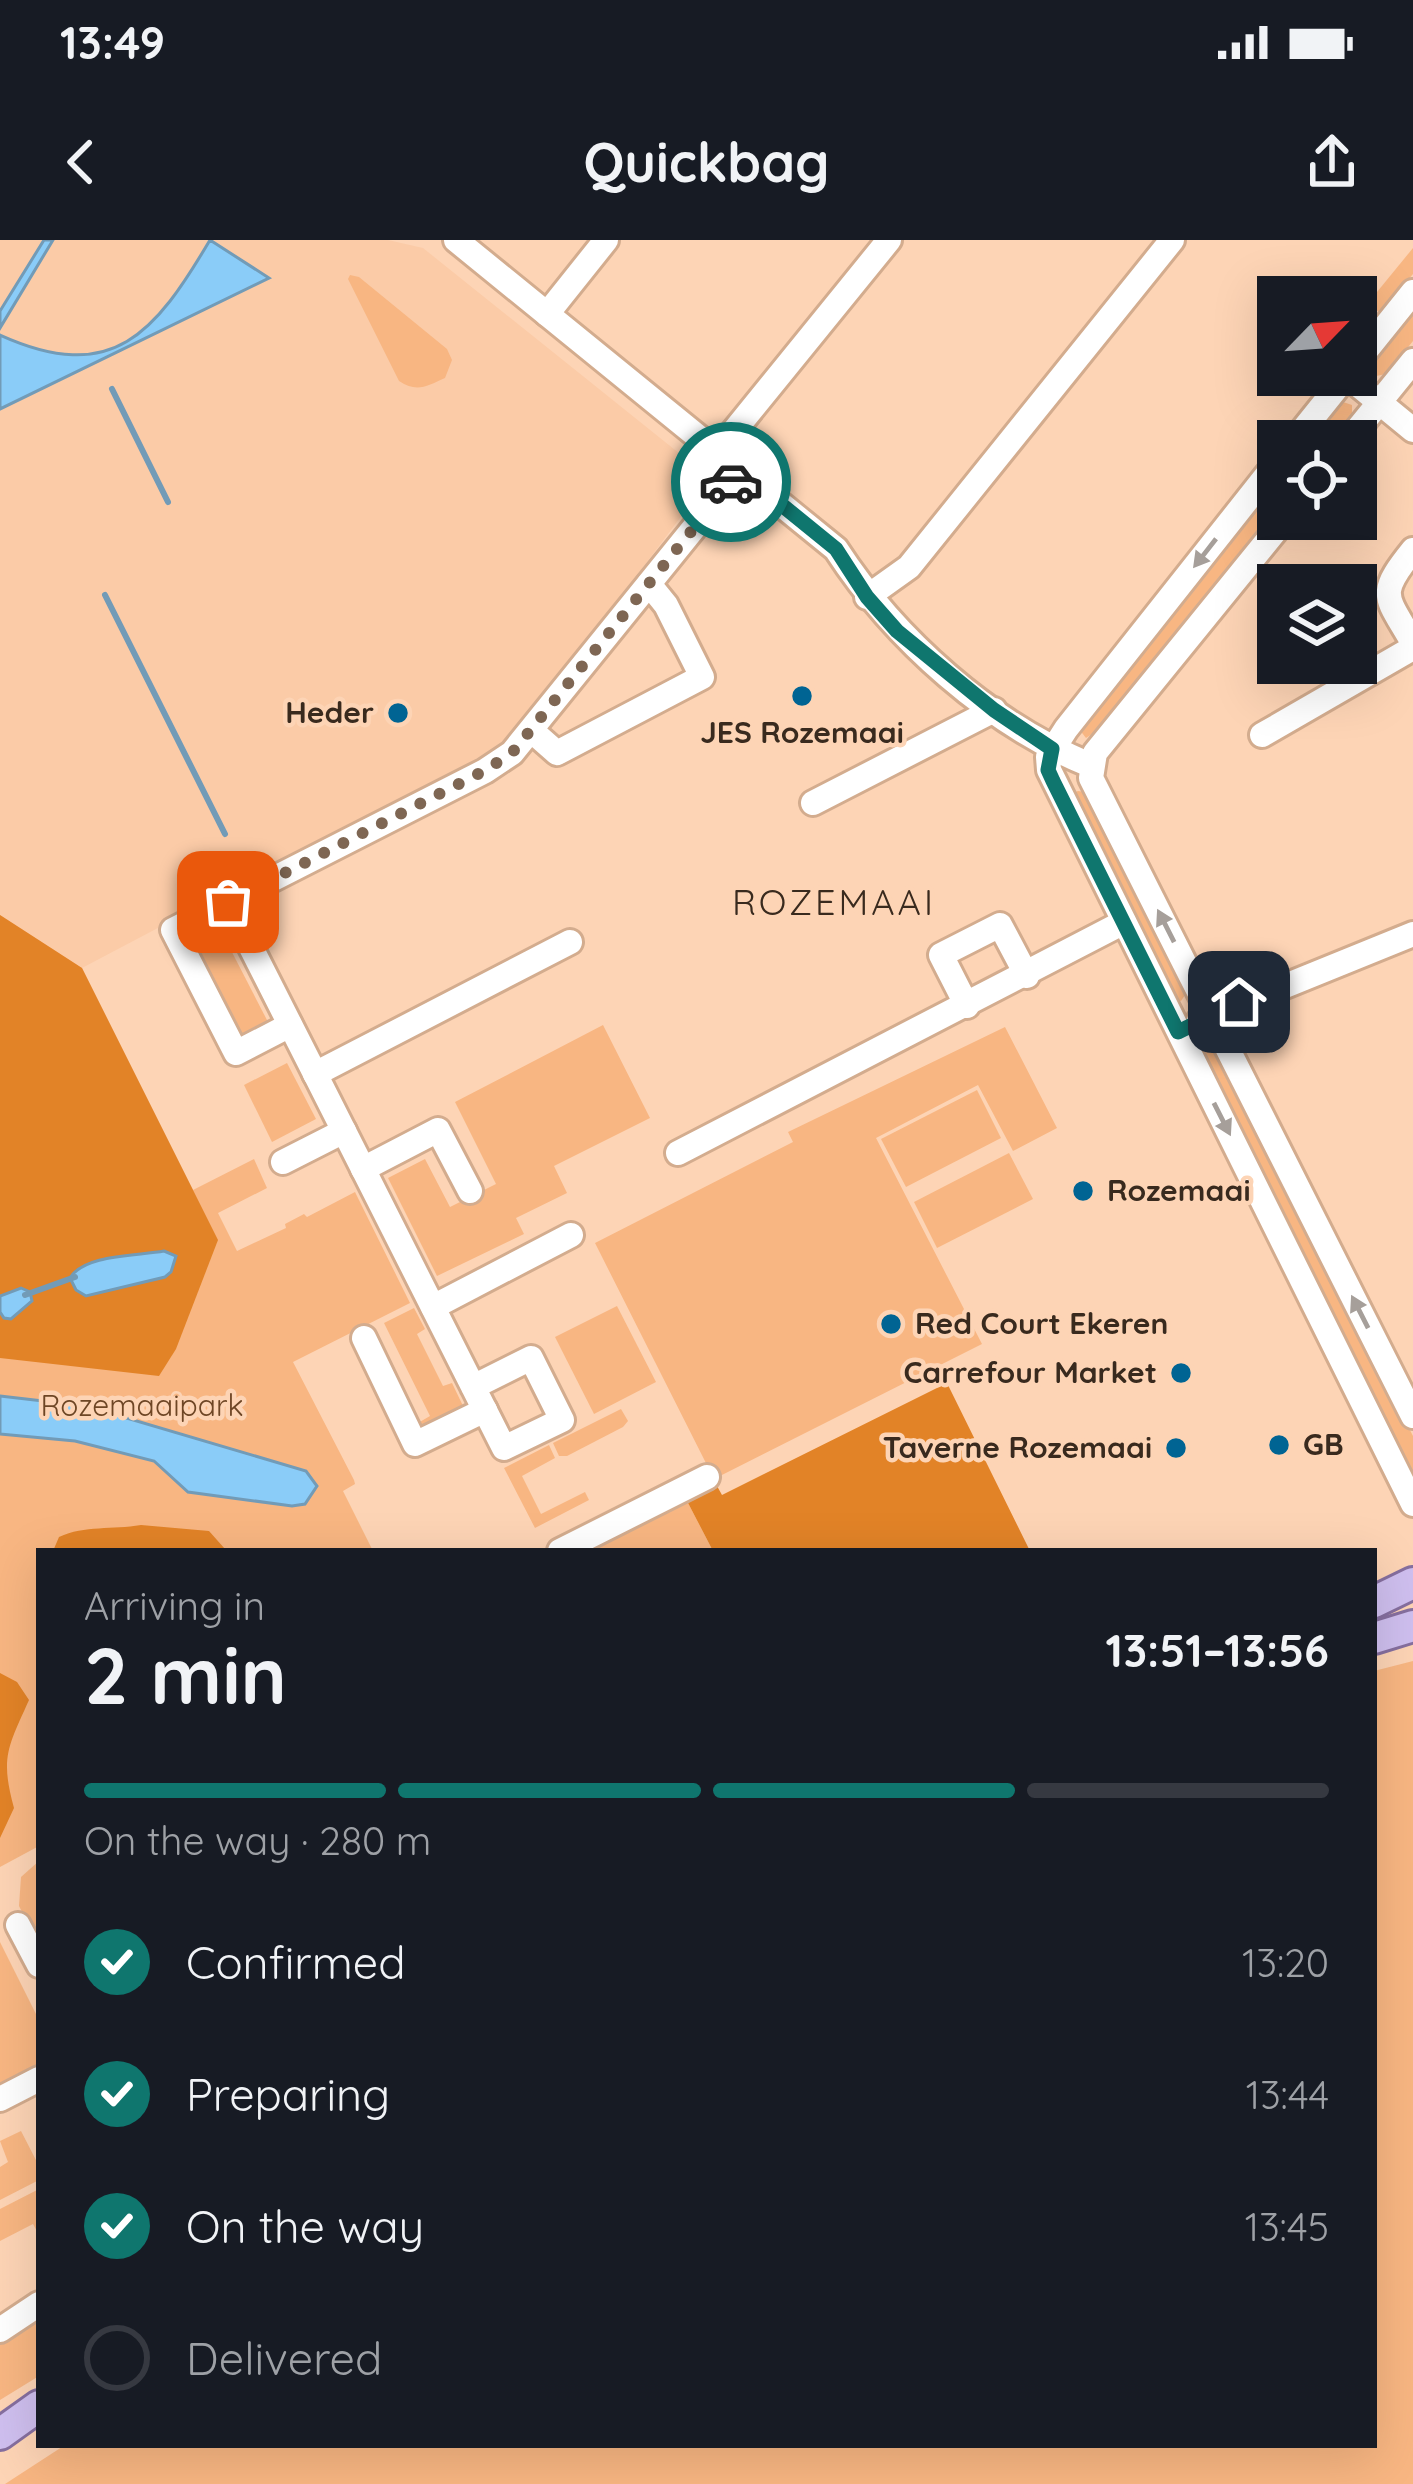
<!DOCTYPE html>
<meta charset="utf-8">
<style>
:root{--surface:#171b24;--page:#242831;--text:#f1f3f6;--muted:#9ea1a6;--line:#363941;--accent:#0f766e}
body{margin:0;font-family:Quicksand,sans-serif;background:var(--page);color:var(--text);height:100vh;display:flex;flex-direction:column;font-size:45px;white-space:nowrap}
*{box-sizing:border-box;margin:0}
p{font-size:39px;color:var(--muted)}
.icon{flex:none;width:66px;height:66px;fill:none;stroke:currentColor;stroke-width:2;stroke-linecap:round;stroke-linejoin:round}
.map{position:relative;flex:1;overflow:hidden}
.panel{position:absolute;left:36px;top:1308px;width:1341px;height:900px;display:flex;flex-direction:column;background:var(--surface);border-radius:0px;box-shadow:0 12px 48px #0002}
.panel>*{flex:none}
.needle{width:78px;rotate:65deg}
.tools{position:absolute;left:1257px;top:36px;display:grid;gap:24px}
.tools a{display:grid;place-items:center;width:120px;height:120px;border-radius:0px;background:var(--surface);box-shadow:0 12px 48px #0002;font-size:60px}
.pin{position:absolute;display:grid;place-items:center;width:102px;height:102px;color:#fff;margin:-51px;border-radius:24px;box-shadow:0 6px 18px #0006}
.courier{position:absolute;display:grid;place-items:center;width:120px;height:120px;margin:-60px;border:9px solid #0f766e;border-radius:50%;background:#fff;color:#222;box-shadow:0 3px 15px #0007}
.headline em{font-style:normal;font-weight:800}
.headline div{display:flex;flex-direction:column-reverse}
.headline{display:flex;align-items:center;justify-content:space-between;height:204px;padding:0 48px}
h1{font-size:78px;font-weight:800;line-height:90px}
.bar{display:grid;grid-template-columns:repeat(4,1fr);gap:18px 12px;align-content:center;height:144px;padding:0 48px}
.bar i{height:15px;border-radius:9px;background:var(--line)}
.bar .selected{background:var(--accent)}
.bar p{grid-column:span 4}
ol{padding:0 48px;list-style:none}
li{display:flex;align-items:center;gap:36px;height:132px}
li p{margin-inline-start:auto}
li .icon{padding:12px;border-radius:50%;background:var(--accent);color:#fff;stroke-width:4}
li:last-child{color:var(--muted)}
li i{width:66px;height:66px;border:6px solid var(--line);border-radius:50%}
.status{display:flex;justify-content:space-between;align-items:center;height:84px;padding:0 60px;background:var(--surface);direction:ltr}
.status svg{height:33px;fill:currentColor}
header{display:flex;justify-content:space-between;align-items:center;height:156px;padding:0 48px;background:var(--surface);font-size:54px;font-weight:800}
.map>svg:first-child{display:block}
.built{fill:#fbcba7}
.green{fill:#f8b682}
.forest{fill:#e28327}
.water{fill:#8accf8;stroke:#729bb7;stroke-width:3}
.lines{fill:none;stroke-linecap:round;stroke-linejoin:round}
.stream{stroke:#729bb7;stroke-width:6}
.minor-casing{stroke:#d3ac8e;stroke-width:30}
.major-casing{stroke:#866f9f;stroke-width:36}
.minor{stroke:#fff;stroke-width:24}
.major{stroke:#cfbfef;stroke-width:30}
.oneway{fill:#a69f9a}
.done{stroke:#7e6653;stroke-width:12;stroke-dasharray:0 21.6}
.route{stroke:#0f766e;stroke-width:15}
.poi-dot{fill:#006493;stroke:#fdd4b5;stroke-width:4.5}
.labels{text-anchor:middle;stroke-width:9;stroke-linejoin:round;paint-order:stroke}
.poi-label{font-size:30px;font-weight:bold;fill:#392a1e;stroke:#fdd4b5;text-anchor:end}
.park-label{font-size:30px;fill:#6e4625;stroke:#fdd4b5}
.quarter-label{font-size:36px;letter-spacing:3px;fill:#392a1e;stroke:#fdd4b5}
</style>
<div class="status"><b>13:49</b><svg viewBox="0 0 49 12"><path d="M0 12V9h3v3zM5 12V6h3v6zM10 12V3h3v9zM15 12V0h3v12zM26 1h20v11H26zM47 4h2v5h-2z"/></svg></div>
<header><svg class="icon" aria-label="back" viewBox="0 0 24 24"><path d="M15 5l-7 7 7 7"/></svg>Quickbag<svg class="icon" aria-label="share" viewBox="0 0 24 24"><path d="M12 15V3M7 8l5-5 5 5M5 13v7h14v-7"/></svg></header>
<div class="map">
<svg width="1413" height="2244" viewBox="0 0 1413 2244">
<rect width="100%" height="100%" fill="#fdd4b5"/>
<polygon class="built" points="0,0 388,0 423,8 710,238 508,507 435,542 82,728 0,675"/>
<g class="green">
<polygon points="1413,8 1413,34 1380,73 1368,63"/>
<path d="M350,35L359,37L447,109L452,120L445,138C427,146 417,153 399,141L348,39Z"/>
<polygon points="1413,73 1413,101 1386,134 1376,136 1372,132 1373,123"/>
<polygon points="1343,162 1352,165 1352,176 1332,201 1308,201"/>
<polygon points="1278,239 1278,267 1095,492 1086,498 1079,489"/>
<polygon points="1078,551 1085,552 1187,752 1181,761 1176,760 1073,553"/>
<polygon points="0,675 82,728 193,950 254,919 267,948 218,973 237,1011 286,988 285,984 304,974 307,977 355,952 410,1063 293,1122 354,1240 355,1244 343,1251 373,1311 39,1311 39,1606 0,1627"/>
<polygon points="219,687 269,784 239,799 190,702"/>
<polygon points="603,785 650,878 554,926 567,953 516,978 524,994 437,1036 388,938 425,919 450,967 496,944 455,862"/>
<polygon points="1005,787 1057,888 1013,911 978,845 876,898 982,1104 714,1239 595,1003 793,902 788,892"/>
<polygon points="1207,800 1413,1196 1413,1235 1199,812 1198,806"/>
<polygon points="287,823 316,879 272,902 244,845"/>
<polygon points="977,850 1001,898 906,947 881,899"/>
<polygon points="1009,913 1033,959 937,1008 914,962"/>
<polygon points="617,1066 656,1142 594,1174 555,1097"/>
<polygon points="414,1068 425,1089 417,1094 443,1146 452,1143 464,1168 421,1189 418,1183 430,1176 384,1083"/>
<polygon points="621,1169 628,1181 623,1187 567,1216 559,1216 553,1203"/>
<polygon points="549,1205 555,1218 522,1236 541,1274 585,1252 589,1260 535,1288 504,1228"/>
<polygon points="687,1261 713,1311 584,1311"/>
<polygon points="1413,1421 1413,2244 5,2244 65,2205 1374,2205 1374,1431"/>
<polygon points="39,1621 39,1705 19,1666 21,1637"/>
<polygon points="0,1702 39,1780 39,1827 0,1845"/>
<polygon points="21,1891 39,1926 39,1940 0,1960 0,1927 8,1922 0,1901"/>
<polygon points="39,1949 39,1995 33,1984 0,2001 0,1969"/>
<polygon points="39,2079 39,2136 0,2160 0,2104"/>
</g>
<g class="forest">
<polygon points="0,675 82,728 218,1000 176,1109 159,1136 0,1118"/>
<polygon points="947,1143 1030,1311 713,1311 687,1261 717,1246 722,1255"/>
<path d="M141,1285L209,1291L225,1309L53,1311L59,1297C85,1285 112,1290 141,1285Z"/>
<path d="M0,1433L17,1442L29,1460C8,1507 0,1517 14,1568L0,1598Z"/>
</g>
<g class="water">
<polygon points="44,0 53,0 0,88 0,71"/>
<path d="M210,0L269,38L0,169V95C113,146 155,93 210,0Z"/>
<path d="M164,1011L176,1016L171,1032L165,1037L86,1056L76,1050L70,1038C84,1014 138,1016 164,1011Z"/>
<polygon points="21,1048 30,1052 32,1061 11,1079 4,1078 0,1072 0,1056"/>
<polygon points="0,1156 86,1166 306,1231 317,1246 305,1264 292,1266 188,1252 154,1221 75,1201 0,1194"/>
</g>
<g class="lines">
<g class="stream">
<polyline points="112,149 168,262"/>
<polyline points="105,355 225,594"/>
<polyline points="25,1055 75,1037"/>
</g>
<g class="minor-casing">
<g id="minor">
<path d="M456,0L836,309C895,400 990,484 1090,525"/>
<polyline points="547,74 606,0"/>
<polyline points="1356,123 1413,52"/>
<polyline points="1346,135 1413,190"/>
<polyline points="1294,201 1347,135"/>
<polyline points="1348,201 1413,121"/>
<polyline points="717,212 889,0"/>
<polyline points="1278,221 1066,489 1048,517 1049,530 1413,1264"/>
<polyline points="1285,279 1095,513 1091,538 1413,1176"/>
<path d="M1413,310C1376,356 1386,355 1413,403"/>
<polyline points="867,357 909,327 1172,0"/>
<polyline points="532,491 557,513 702,437 666,365 649,344"/>
<polyline points="1262,495 1413,408"/>
<polyline points="813,563 994,470"/>
<path d="M228,662C320,844 413,1026 504,1208L562,1180L531,1118L473,1147"/>
<polyline points="967,766 941,715 1000,685 1027,736"/>
<polyline points="1199,781 1413,694"/>
<polyline points="290,785 236,813 173,690 485,531 512,513 740,231"/>
<polyline points="315,834 570,702"/>
<polyline points="678,913 1124,682"/>
<polyline points="283,922 344,891"/>
<polyline points="363,929 438,890 470,951"/>
<polyline points="433,1067 571,995"/>
<polyline points="364,1098 415,1204 485,1170"/>
<polyline points="560,1311 707,1237"/>
<polyline points="18,1685 39,1725"/>
<polyline points="0,1859 39,1839"/>
<polyline points="0,2090 39,2064"/>
</g>
</g>
<g class="major-casing">
<g id="major">
<polyline points="1374,1362 1413,1343"/>
<polyline points="1374,1398 1413,1386"/>
<polyline points="0,2194 39,2166"/>
</g>
</g>
<use href="#minor" class="minor"/>
<use href="#major" class="major"/>
</g>
<defs><path id="oneway-solid" d="M-6-.8H1V-3.2L6.5 0L1 3.2V.8H-6Z" transform="scale(3)"/></defs>
<g class="oneway">
<use href="#oneway-solid" transform="translate(1205 313) rotate(128)"/>
<use href="#oneway-solid" transform="translate(1166 686) rotate(-117)"/>
<use href="#oneway-solid" transform="translate(1222 879) rotate(63)"/>
<use href="#oneway-solid" transform="translate(1360 1072) rotate(-117)"/>
</g>
<g class="lines">
<polyline class="done" points="228,662 484,531 512,513 731,242"/>
<polyline class="route" points="731,242 740,231 836,309 867,357 897,391 994,470 1052,509 1048,530 1053,541 1178,792 1239,762"/>
</g>
<g class="poi-dot">
<circle cx="802" cy="456" r="12"/>
<circle cx="398" cy="473" r="12"/>
<circle cx="1083" cy="951" r="12"/>
<circle cx="891" cy="1084" r="12"/>
<circle cx="1181" cy="1133" r="12"/>
<circle cx="1279" cy="1205" r="12"/>
<circle cx="1176" cy="1208" r="12"/>
</g>
<g class="labels">
<g class="poi-label">
<text x="374" y="483">Heder</text>
<text x="802" y="503" text-anchor="middle">JES Rozemaai</text>
<text x="1107" y="961" text-anchor="start">Rozemaai</text>
<text x="915" y="1094" text-anchor="start">Red Court Ekeren</text>
<text x="1157" y="1143">Carrefour Market</text>
<text x="1303" y="1215" text-anchor="start">GB</text>
<text x="1152" y="1218">Taverne Rozemaai</text>
</g>
<g class="park-label">
<text x="142" y="1176">Rozemaaipark</text>
</g>
<g class="quarter-label">
<text x="834" y="675">ROZEMAAI</text>
</g>
</g>
</svg>
<div class="tools">
<a><svg class="needle" viewBox="-14 -14 28 28"><path d="M0-13l5 13h-10z" fill="#e53935"/><path d="M0 13l5-13h-10z" fill="#9ea1a6"/></svg></a>
<a><svg class="icon" aria-label="locate" viewBox="0 0 24 24"><circle cx="12" cy="12" r="6"/><path d="M12 2v4M12 18v4M2 12h4M18 12h4"/></svg></a>
<a><svg class="icon" aria-label="layers" viewBox="0 0 24 24"><path d="M12 4l9 5-9 5-9-5zM3 14l9 5 9-5"/></svg></a>
</div>
<div class="pin" style="left:228px;top:662px;background:#ea580c"><svg class="icon" aria-label="bag" viewBox="0 0 24 24"><path d="M5 8h14l-1 12H6zM9 8a3 3 0 0 1 6 0"/></svg></div>
<div class="pin" style="left:1239px;top:762px;background:#1f2937"><svg class="icon" aria-label="home" viewBox="0 0 24 24"><path d="M3 11l9-7 9 7M6 9v11h12V9"/></svg></div>
<div class="courier" style="left:731px;top:242px"><svg class="icon" aria-label="car" viewBox="0 0 24 24"><path d="M5 17H2v-5l4-1 3-4h7l3 4 3 1v5h-3M9 17h6M6 11h13"/><circle cx="7" cy="17" r="2"/><circle cx="17" cy="17" r="2"/></svg></div>
<section class="panel">
<div class="headline"><div><h1>2 min</h1><p>Arriving in</p></div><em>13:51–13:56</em></div>
<div class="bar"><i class="selected"></i><i class="selected"></i><i class="selected"></i><i></i><p>On the way · 280 m</p></div>
<ol>
<li><svg class="icon" aria-label="check" viewBox="0 0 24 24"><path d="M5 12l5 5 9-10"/></svg>Confirmed<p>13:20</p></li>
<li><svg class="icon" aria-label="check" viewBox="0 0 24 24"><path d="M5 12l5 5 9-10"/></svg>Preparing<p>13:44</p></li>
<li><svg class="icon" aria-label="check" viewBox="0 0 24 24"><path d="M5 12l5 5 9-10"/></svg>On the way<p>13:45</p></li>
<li><i></i>Delivered</li>
</ol>
</section>
</div>
